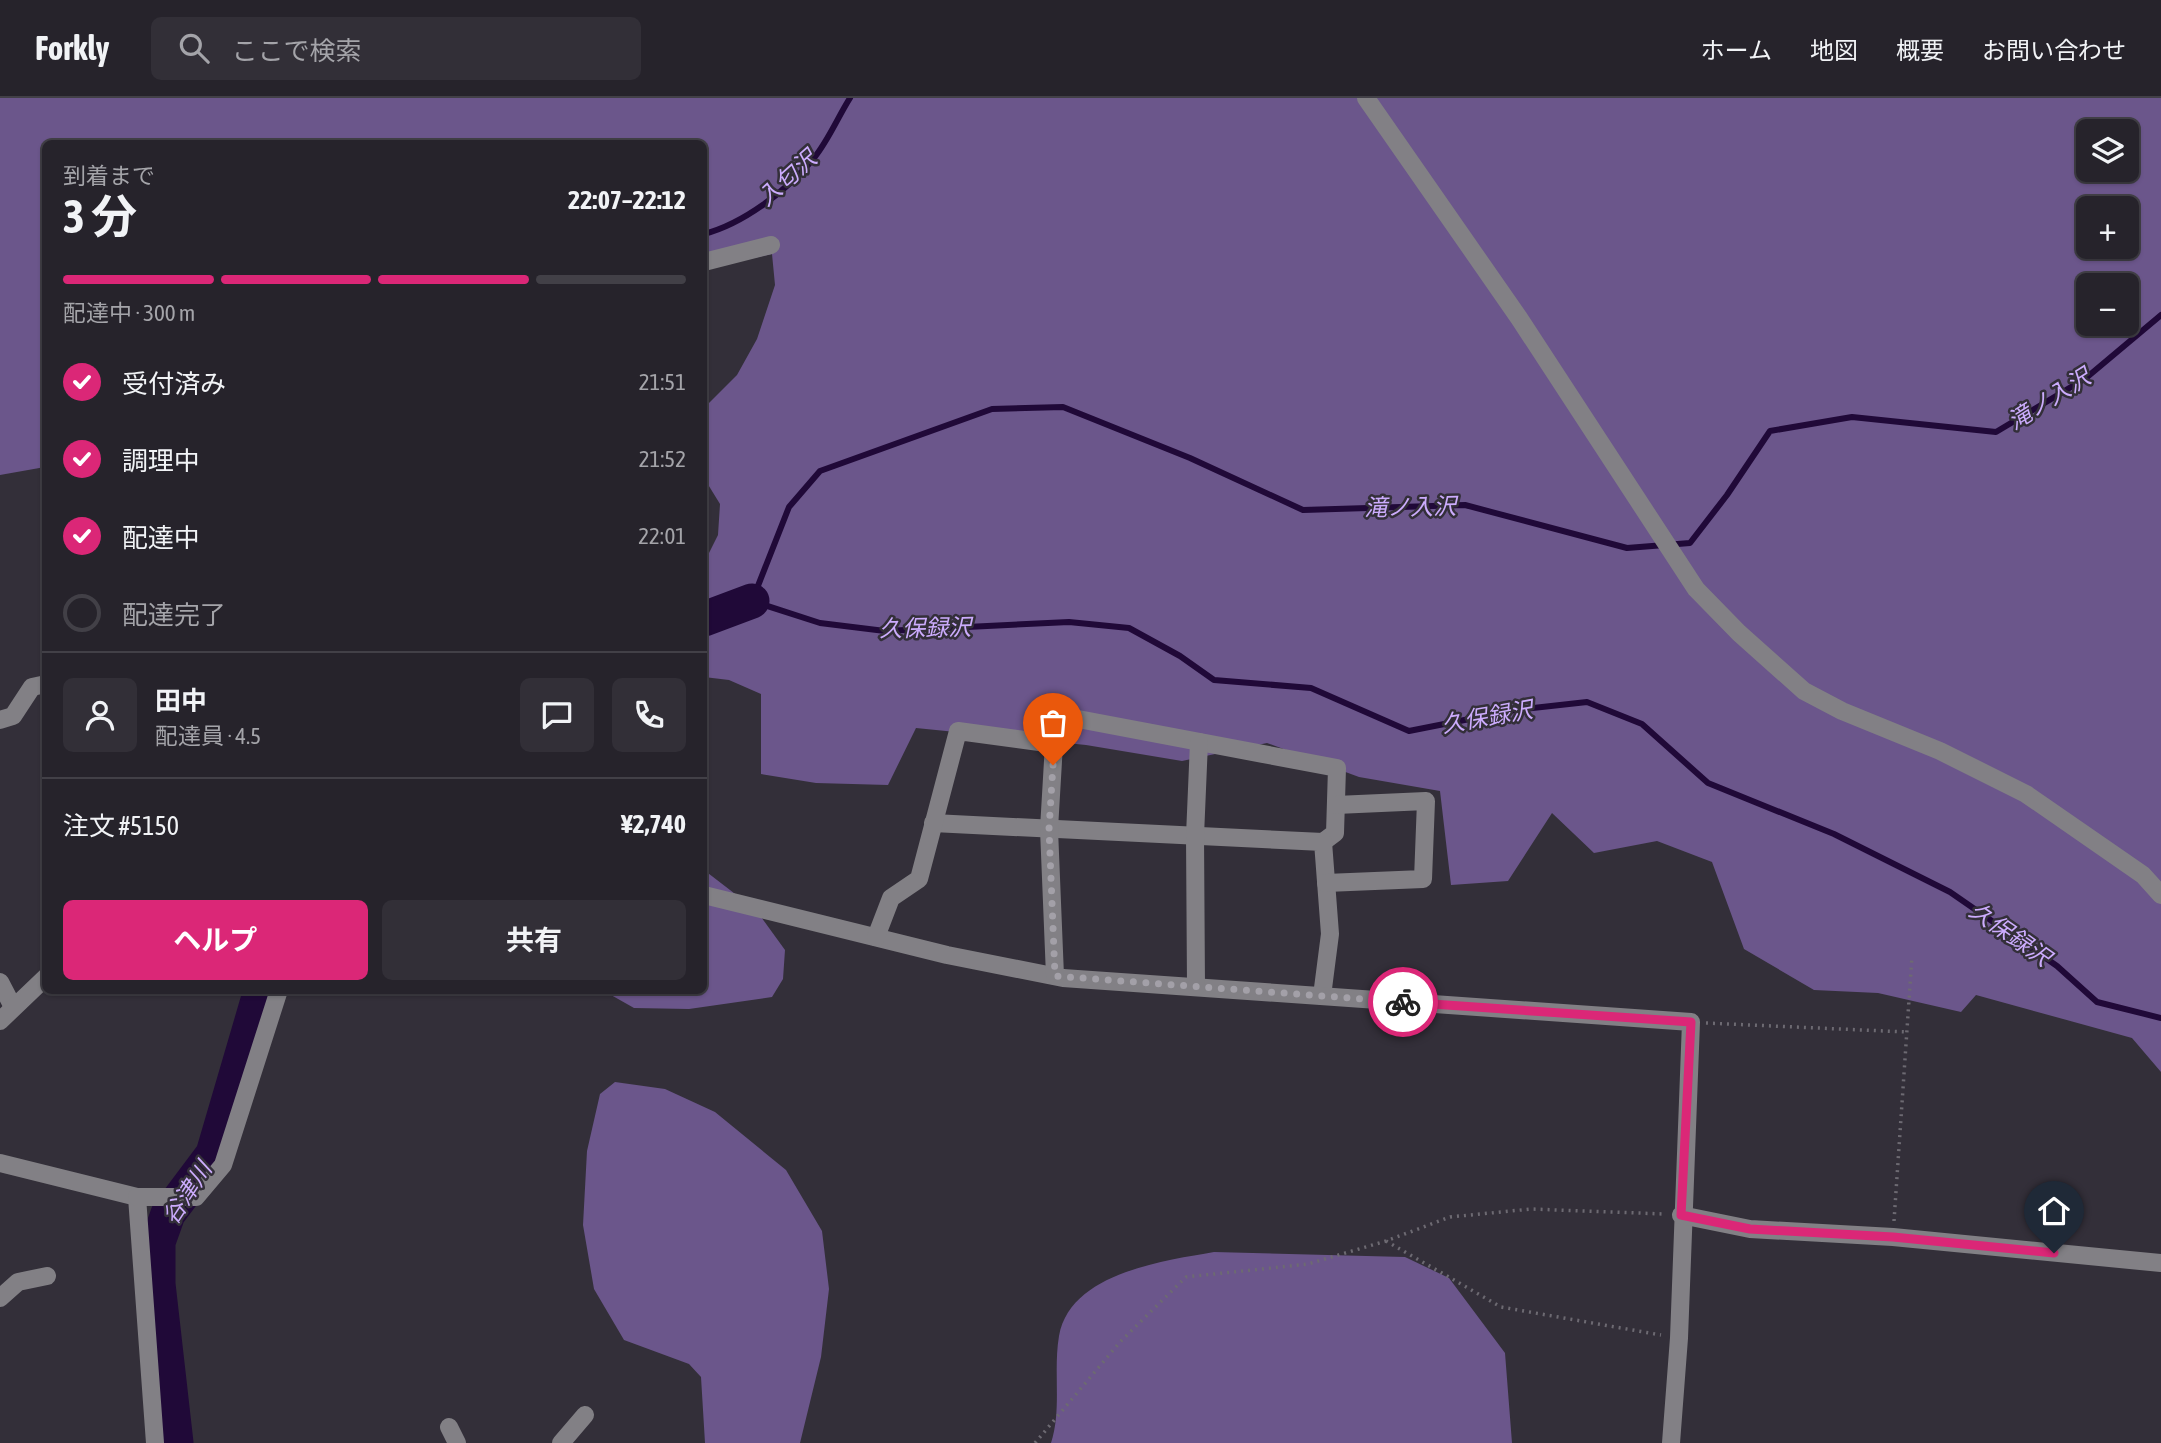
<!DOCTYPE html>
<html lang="ja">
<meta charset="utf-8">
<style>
:root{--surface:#26232b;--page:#322f37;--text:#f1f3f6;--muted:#a4a4a9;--line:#424047;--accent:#db2777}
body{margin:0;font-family:"Asap Condensed","Noto Sans JP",sans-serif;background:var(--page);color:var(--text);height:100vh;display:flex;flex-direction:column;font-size:26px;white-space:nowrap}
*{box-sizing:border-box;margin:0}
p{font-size:23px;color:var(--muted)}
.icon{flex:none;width:38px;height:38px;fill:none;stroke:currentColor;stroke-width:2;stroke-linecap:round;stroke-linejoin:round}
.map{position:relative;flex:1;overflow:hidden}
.details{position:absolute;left:42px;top:42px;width:665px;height:854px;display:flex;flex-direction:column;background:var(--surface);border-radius:10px;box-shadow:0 2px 5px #0004,0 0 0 2px var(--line)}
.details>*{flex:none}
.tools{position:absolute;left:2076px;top:21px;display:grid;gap:14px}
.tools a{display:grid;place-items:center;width:63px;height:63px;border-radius:10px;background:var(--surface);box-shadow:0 2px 5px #0004,0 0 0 2px var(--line);font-size:35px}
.pin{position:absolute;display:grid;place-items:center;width:60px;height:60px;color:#fff;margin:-72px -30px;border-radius:50% 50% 50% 0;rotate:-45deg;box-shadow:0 0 7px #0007}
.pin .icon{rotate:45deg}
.courier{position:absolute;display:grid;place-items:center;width:70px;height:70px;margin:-35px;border:5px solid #db2777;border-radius:50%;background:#fff;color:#222;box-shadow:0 2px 9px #0007}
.head em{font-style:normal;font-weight:700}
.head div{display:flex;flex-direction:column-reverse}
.head{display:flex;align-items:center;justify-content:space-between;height:119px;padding:0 21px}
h1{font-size:46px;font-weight:700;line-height:52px}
.bar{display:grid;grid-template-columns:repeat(4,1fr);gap:10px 7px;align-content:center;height:84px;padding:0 21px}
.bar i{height:9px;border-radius:5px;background:var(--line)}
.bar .active{background:var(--accent)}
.bar p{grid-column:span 4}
.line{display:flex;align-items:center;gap:18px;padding:0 21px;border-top:2px solid var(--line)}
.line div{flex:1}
.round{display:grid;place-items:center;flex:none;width:74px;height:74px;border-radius:10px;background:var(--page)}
ol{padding:0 21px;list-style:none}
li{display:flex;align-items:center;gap:21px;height:77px}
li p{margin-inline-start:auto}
li .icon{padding:7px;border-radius:50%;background:var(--accent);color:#fff;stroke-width:4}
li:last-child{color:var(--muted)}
li i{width:38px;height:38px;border:4px solid var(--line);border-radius:50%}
.primary-button{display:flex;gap:14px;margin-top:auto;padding:14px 21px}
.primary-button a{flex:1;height:80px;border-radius:10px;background:var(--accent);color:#fff;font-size:28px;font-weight:700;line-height:80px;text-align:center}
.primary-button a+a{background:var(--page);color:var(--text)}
header{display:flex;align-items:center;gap:42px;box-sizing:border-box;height:98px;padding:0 35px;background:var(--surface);border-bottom:2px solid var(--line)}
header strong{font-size:33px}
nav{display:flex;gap:38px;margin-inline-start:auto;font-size:24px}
.search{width:490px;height:63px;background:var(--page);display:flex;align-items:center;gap:18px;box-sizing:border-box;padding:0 24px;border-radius:10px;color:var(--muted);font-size:26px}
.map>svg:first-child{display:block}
.forest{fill:#6b568b;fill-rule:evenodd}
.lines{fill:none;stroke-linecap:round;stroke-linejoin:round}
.stream{stroke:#200938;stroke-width:6}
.river{stroke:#200938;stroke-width:35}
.path{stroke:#6d6a72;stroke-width:3.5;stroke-dasharray:2 5;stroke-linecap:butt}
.minor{stroke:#828085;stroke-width:18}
.done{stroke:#a3a0a8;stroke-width:7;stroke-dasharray:0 12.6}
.route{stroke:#db2777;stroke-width:9}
.labels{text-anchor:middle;stroke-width:5;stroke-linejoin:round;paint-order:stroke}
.water-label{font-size:23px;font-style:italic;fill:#ccacfd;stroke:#332f39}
</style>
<header>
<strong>Forkly</strong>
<div class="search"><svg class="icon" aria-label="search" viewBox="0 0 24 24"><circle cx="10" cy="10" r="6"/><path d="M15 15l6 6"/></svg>ここで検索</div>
<nav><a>ホーム</a><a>地図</a><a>概要</a><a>お問い合わせ</a></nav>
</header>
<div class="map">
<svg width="2161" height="1345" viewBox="0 0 2161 1345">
<rect width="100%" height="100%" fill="#332f39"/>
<g class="forest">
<path d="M0,0H2161V974L2132,940L1976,897L1961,914L1878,895L1814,892L1744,851L1712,764L1657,743L1594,755L1552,715L1508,783L1451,787L1440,693L1359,679L1267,645L1182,663L1086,647L916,630L888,687L816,685L761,676V596L729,582L704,579V465L718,437L720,406L704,380V325L709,305L737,277L757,241L775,187L772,156L704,171V46H46L45,369L0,377ZM2088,33H2126V72H2088ZM2088,110H2126V149H2088ZM2088,187H2126V226H2088Z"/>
<polygon points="704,772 756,812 785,852 783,881 772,899 689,911 634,910 604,893 704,892"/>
<polygon points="615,984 665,991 715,1014 786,1072 822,1133 829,1191 821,1259 800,1345 705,1345 701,1279 689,1266 624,1242 594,1191 583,1127 587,1053 600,996"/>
<path d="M1214,1154L1405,1159L1449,1180L1505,1255L1512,1345H1051C1062,1312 1053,1273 1059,1238C1070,1175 1163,1163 1214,1154Z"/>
</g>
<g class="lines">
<g class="stream">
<path d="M704,136C743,126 788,92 814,60C828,43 838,19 850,0"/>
<polyline points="2161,217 2086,280 1996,334 1852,319 1770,333 1727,397 1690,445 1627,450 1465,407 1303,412 1190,360 1063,309 992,311 820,373 789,409 752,503 820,525 885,533 1069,524 1129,530 1180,558 1214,582 1311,590 1409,633 1515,612 1587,604 1642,626 1708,685 1834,736 1950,794 2057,868 2097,904 2161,920"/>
</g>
<g class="river">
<polyline points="704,521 752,503"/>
<polyline points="176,1345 158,1186 158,1144 168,1116 213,1056 261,892"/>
</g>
<g class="path">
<polyline points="1706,925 1907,934"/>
<polyline points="1894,1123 1912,858"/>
<polyline points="1386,1143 1501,1209 1661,1237"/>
<polyline points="1035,1345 1120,1244 1186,1179 1308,1166 1386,1143 1450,1119 1531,1111 1664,1116"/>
</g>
<g class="minor">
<polyline points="1366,0 1519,220 1696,491 1739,535 1804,593 1842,613 1940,653 2026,696 2143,777 2161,797"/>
<polyline points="704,164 771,147"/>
<polyline points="0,622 13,618 32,589 46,586"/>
<polyline points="1054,646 1057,617 1337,670 1335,735 1323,744"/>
<polyline points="933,725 1323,744 1330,836 1322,898"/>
<polyline points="1326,785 1423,781 1426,703 1336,707"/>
<polyline points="704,797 947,857 1063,880 1691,924 1679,1240 1671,1345"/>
<polyline points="876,839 891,800 919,781 958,633 1054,646 1049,731 1055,878"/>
<polyline points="0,884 13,909"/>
<polyline points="1196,889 1195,738 1199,644"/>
<polyline points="0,923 46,879"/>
<polyline points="0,1065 137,1099 155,1345"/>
<polyline points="137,1099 196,1099 223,1067 279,892"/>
<polyline points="1681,1117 1750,1131 1893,1139 2161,1165"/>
<polyline points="0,1200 18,1184 47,1178"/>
<polyline points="449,1329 457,1345"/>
<polyline points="561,1345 585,1317"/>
</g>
</g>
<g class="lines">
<polyline class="done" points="1053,667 1049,731 1055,878 1403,904"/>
<polyline class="route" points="1403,904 1691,924 1681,1117 1750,1131 1893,1139 2054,1155"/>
</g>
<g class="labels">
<g class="water-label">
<text transform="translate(787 80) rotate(-42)" y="8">入匂沢</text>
<text transform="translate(2049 301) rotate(-32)" y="8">滝ノ入沢</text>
<text transform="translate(1410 409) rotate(-1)" y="8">滝ノ入沢</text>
<text transform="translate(925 530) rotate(-1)" y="8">久保録沢</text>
<text transform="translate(1487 619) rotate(-10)" y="8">久保録沢</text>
<text transform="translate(2010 836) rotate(35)" y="8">久保録沢</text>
<text transform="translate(187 1095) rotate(-57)" y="8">谷津川</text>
</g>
</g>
</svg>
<div class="tools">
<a><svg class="icon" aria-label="layers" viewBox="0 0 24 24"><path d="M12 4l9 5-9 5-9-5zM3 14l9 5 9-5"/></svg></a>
<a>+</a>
<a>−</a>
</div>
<div class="pin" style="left:1053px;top:667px;background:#ea580c"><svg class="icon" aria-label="bag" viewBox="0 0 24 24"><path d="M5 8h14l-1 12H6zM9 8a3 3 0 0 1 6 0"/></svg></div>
<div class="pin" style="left:2054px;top:1155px;background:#1f2937"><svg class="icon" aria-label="home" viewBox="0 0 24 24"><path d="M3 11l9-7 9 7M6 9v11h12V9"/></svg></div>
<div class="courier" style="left:1403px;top:904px"><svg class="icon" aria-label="bike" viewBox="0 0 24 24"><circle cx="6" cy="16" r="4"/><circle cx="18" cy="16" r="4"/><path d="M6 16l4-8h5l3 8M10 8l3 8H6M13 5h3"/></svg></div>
<section class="details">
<div class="head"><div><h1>3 分</h1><p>到着まで</p></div><em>22:07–22:12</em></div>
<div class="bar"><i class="active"></i><i class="active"></i><i class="active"></i><i></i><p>配達中 · 300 m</p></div>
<ol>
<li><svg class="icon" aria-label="check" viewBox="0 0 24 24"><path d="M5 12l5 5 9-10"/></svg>受付済み<p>21:51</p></li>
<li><svg class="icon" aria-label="check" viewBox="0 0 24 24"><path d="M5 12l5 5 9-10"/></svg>調理中<p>21:52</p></li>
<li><svg class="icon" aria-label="check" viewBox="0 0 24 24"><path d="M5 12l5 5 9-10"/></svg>配達中<p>22:01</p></li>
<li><i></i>配達完了</li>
</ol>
<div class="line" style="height:126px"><a class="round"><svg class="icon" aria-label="person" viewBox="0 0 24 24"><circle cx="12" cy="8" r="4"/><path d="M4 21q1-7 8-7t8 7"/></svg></a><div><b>田中</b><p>配達員 · 4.5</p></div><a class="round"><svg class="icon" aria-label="chat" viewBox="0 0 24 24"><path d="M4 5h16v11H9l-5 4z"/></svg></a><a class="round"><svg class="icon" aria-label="phone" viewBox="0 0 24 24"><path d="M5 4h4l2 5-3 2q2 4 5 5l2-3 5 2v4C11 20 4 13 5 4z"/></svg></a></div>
<div class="line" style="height:91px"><div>注文 #5150</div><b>¥2,740</b></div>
<div class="primary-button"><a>ヘルプ</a><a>共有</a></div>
</section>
</div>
